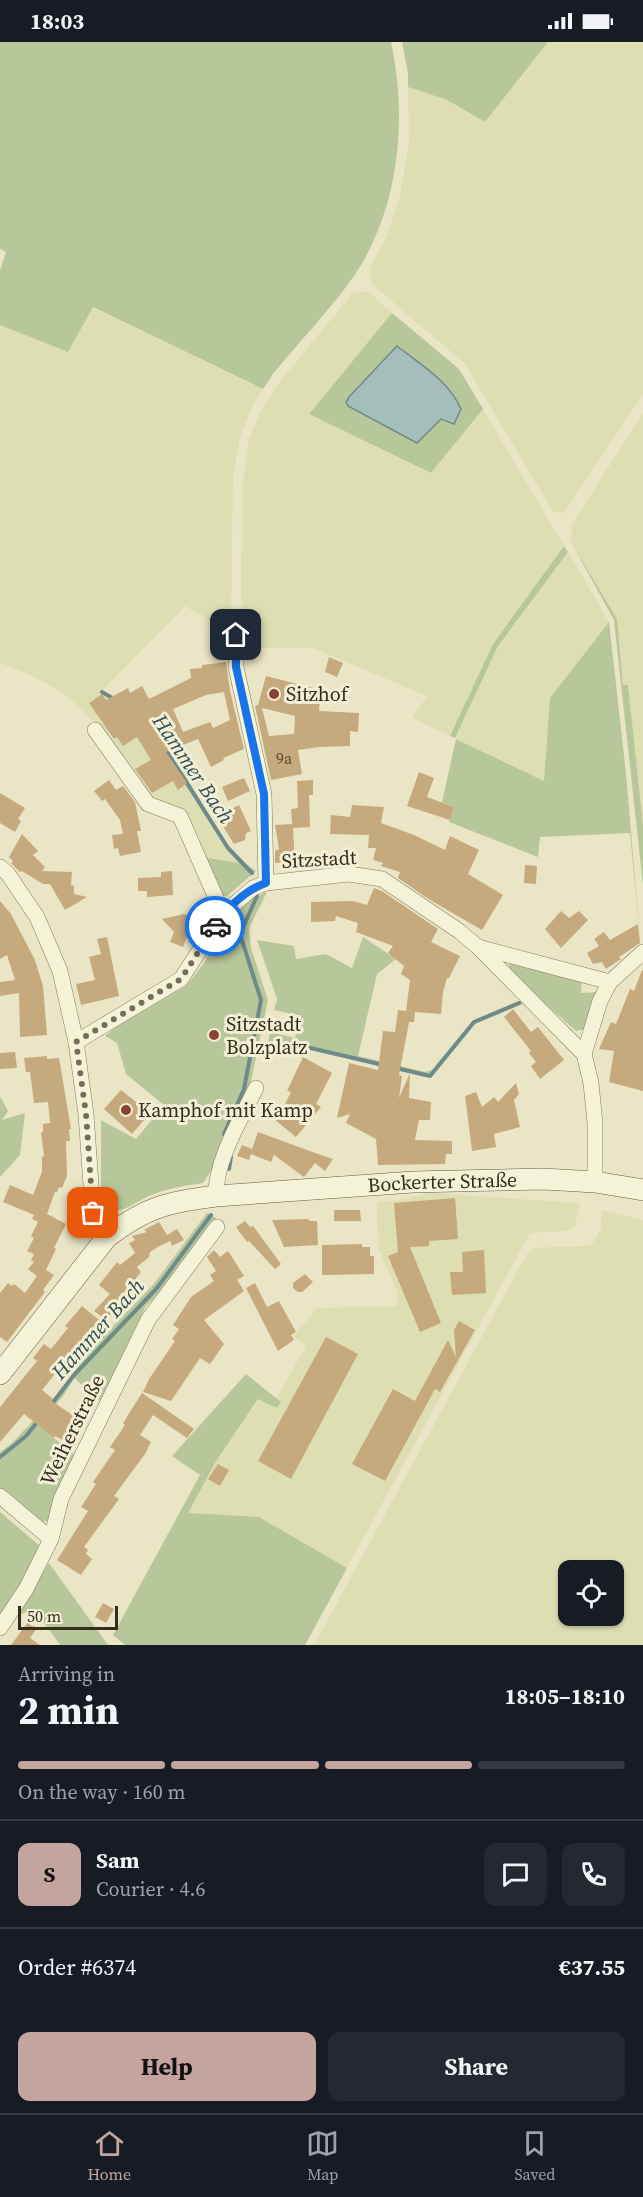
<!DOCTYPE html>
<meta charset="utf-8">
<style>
:root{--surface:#171b24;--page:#242831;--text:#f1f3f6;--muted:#9ea1a6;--line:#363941;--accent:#c4a49e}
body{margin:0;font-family:"Source Serif 4",serif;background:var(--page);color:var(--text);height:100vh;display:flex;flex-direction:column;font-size:22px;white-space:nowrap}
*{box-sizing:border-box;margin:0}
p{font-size:20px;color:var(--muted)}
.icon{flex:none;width:33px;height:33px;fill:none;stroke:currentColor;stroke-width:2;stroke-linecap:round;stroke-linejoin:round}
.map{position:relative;height:1603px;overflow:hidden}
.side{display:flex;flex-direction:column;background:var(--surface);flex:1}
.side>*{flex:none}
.buttons{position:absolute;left:558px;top:1518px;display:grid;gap:12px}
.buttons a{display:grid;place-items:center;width:66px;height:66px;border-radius:12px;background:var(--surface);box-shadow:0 2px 4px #0004;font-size:30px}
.scale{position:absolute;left:18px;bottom:15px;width:100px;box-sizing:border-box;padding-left:6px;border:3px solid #342e1f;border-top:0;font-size:16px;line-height:21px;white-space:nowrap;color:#342e1f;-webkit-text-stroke:4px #f2efd4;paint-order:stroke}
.pin{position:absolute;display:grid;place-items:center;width:51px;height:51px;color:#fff;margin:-26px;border-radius:12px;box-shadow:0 3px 9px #0006}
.courier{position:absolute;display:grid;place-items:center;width:60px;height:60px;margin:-30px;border:4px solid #1a73e8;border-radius:50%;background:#fff;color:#222;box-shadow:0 2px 8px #0007}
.head em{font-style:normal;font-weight:700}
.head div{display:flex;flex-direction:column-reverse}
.head{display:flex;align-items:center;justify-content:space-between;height:102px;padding:0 18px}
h1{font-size:39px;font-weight:700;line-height:45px}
.bar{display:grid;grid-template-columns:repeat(4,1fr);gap:9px 6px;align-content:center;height:72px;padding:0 18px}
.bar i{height:8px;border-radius:4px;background:var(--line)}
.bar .selected{background:var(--accent)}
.bar p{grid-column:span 4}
.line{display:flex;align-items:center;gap:15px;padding:0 18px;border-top:2px solid var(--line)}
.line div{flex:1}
.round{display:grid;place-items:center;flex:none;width:63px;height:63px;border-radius:12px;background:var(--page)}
.action{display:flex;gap:12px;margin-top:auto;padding:12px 18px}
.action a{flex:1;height:69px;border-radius:12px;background:var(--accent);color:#111;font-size:24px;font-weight:700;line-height:69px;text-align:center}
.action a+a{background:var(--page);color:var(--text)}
.status{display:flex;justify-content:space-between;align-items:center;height:42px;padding:0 30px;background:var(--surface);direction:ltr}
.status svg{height:16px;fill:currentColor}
.dock{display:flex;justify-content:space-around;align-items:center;height:84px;border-top:2px solid var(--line);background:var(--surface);font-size:16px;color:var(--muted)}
.dock a{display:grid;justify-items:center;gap:3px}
.dock .selected{color:var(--accent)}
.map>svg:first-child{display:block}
.farmland{fill:#dddfb3;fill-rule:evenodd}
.green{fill:#b8c79a;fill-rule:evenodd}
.water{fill:#a6bebb;stroke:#6e8b89;stroke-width:1.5}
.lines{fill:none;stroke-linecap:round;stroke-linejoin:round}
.stream{stroke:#6e8b89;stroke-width:4}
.building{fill:#c5aa7e;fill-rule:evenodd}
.street-casing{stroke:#83795d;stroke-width:16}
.secondary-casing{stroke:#655a40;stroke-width:22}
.street{stroke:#f5f3d7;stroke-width:15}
.secondary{stroke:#f5f3d7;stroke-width:21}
.done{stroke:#746e59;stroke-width:6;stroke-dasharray:0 10.8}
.route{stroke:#1a73e8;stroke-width:8}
.poi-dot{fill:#8c4432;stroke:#f2efd4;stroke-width:2}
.labels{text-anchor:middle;stroke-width:6;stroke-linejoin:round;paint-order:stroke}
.number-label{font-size:16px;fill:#584d37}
.poi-label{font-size:20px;fill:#342e1f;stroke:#f2efd4;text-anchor:start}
.street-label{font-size:20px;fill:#342e1f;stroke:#f2efd4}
.water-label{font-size:21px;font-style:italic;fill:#304e53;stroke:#f2efd4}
</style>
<div class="status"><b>18:03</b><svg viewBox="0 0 49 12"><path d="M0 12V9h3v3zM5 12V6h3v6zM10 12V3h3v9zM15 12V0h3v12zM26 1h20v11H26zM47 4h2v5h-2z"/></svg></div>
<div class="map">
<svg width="643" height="1603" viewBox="0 0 643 1603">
<rect width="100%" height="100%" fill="#eae6c5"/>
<g class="farmland">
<polygon points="548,0 643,0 643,352 564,471 553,470 465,322 372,242 369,227 385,198 400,153 409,100 408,45 447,58 485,80"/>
<polygon points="368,249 392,271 309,372 431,431 483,367 564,504 493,602 450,694 412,676 427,654 313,606 244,606 241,545 243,438 249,397 262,366 281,338 353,251"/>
<polygon points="92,265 263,347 254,361 240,395 233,436 231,592 185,564 101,650 135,670 174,720 227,807 240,821 205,818 182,768 151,758 98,684 71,658 53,645 28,632 0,621 0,283 68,310"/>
<polygon points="643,371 643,783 628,644 623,644 617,577 571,500 572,482"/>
<polygon points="568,510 609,580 550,656 544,739 455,696 498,604"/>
<polygon points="429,1151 580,1161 575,1185 566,1189 530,1191 347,1526 259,1475 187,1471 215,1421 259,1357 277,1366 281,1361 276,1357 306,1304 294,1294 317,1266 397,1264 397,1250 378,1205 377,1160 394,1159"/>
<path d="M602,1168L643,1178V1603H314L523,1219L533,1206L583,1204L592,1202L597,1194L601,1185ZM568,1528H614V1574H568Z"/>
</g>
<g class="green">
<path d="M0,0H391C408,79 399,169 352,237C328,270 299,300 273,332L263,347L93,265L68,310L0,283V229L6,210L0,207Z"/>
<polygon points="402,0 548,0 485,80 447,58 408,45 408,31"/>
<path d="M392,271L459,327L483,367L431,431L309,372ZM397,304L445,380L441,377L417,401L348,364L346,360L349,354Z"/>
<polygon points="571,500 617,577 623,643 628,643 643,783 643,843 614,578"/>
<polygon points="564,504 568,510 498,604 455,696 450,694 493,602"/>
<polygon points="609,580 626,731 640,895 630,791 540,795 538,815 449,780 454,765 442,760 456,697 544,739 550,656"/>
<polygon points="102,649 136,668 185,733 229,806 245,822 256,829 227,854 220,853 205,818 208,816 239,821 227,807 174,720 135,670 100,650"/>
<path d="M267,850L249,886L251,906L268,958L249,1049L213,1126L203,1141C182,1144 162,1147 143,1157C135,1161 126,1168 117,1168C108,1167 103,1161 101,1153V1078L136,1097L164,1063L126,1032L117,1001L105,994L116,985L187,943L204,921L227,878L249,858Z"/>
<polygon points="363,895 396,917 377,932 358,1014 425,1030 432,1028 473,979 520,959 523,962 475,982 431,1036 293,1003 292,1006 268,1000 270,990 295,996 300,974 274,968 277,957 257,898 294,904 296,917 326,912 352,926"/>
<polygon points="510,920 582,936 581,951 598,950 586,987 576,989 508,929"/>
<polygon points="0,1054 8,1069 2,1078 25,1071 20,1113 0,1135"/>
<polygon points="207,1171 216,1176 160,1250 146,1264 100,1359 74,1336 64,1353 38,1383 75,1413 47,1479 41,1480 0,1447 0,1410 12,1401 50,1361 101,1296 153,1243"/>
<polygon points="246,1332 281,1360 277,1366 258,1357 215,1421 188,1471 259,1475 347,1526 305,1603 125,1603 113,1593 200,1433 172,1414"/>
<polygon points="0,1470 41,1505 16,1554 0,1575"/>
<polygon points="49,1521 108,1603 60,1603 40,1575 28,1569 15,1575"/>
</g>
<path class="water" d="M397,304C420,322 449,339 461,367L454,382L441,377L417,401L348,364L346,360L349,355Z"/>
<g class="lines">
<g class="stream">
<polyline points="102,650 114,657"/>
<polyline points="164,705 228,806 252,831"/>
<polyline points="289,1001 383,1023"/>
<polyline points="396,1026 430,1034 474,980 519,961"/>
<polyline points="224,1092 244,1047 261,958 240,892 257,854"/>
<polyline points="229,1127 231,1115"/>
<polyline points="51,1363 74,1333 157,1246 211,1173"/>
<polyline points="0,1415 26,1394 39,1378"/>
</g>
</g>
<g class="building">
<polygon points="329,615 343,621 337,635 325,630"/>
<path d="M226,620L230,649L244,707L223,716L224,718L211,725L198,697L166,710L187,741L178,748L173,739L152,751L135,727L151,718L137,695L123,704L117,695L114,697L89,661L102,652L106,658L128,646L130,651L142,644L149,657L191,636L190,627L202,626V623ZM224,650L230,678L213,686L210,680L183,690L173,667L206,653Z"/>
<path d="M266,634L321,648L319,669L359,671L358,690L350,689V704L319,705L298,708L302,732L271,738L255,664L258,663ZM262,666L295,674L294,692L269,694Z"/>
<polygon points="419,730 434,736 427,755 454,765 450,778 407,764"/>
<polygon points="244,736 250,749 228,759 222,745"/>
<polygon points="109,738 116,748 123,744 135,760 141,789 137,789 141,810 120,814 118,806 114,807 112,793 123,792 120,778 105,757 102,759 94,749"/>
<polygon points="313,738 313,753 309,753 310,785 293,786 295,820 275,821 275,809 279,807 275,783 292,782 291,767 298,766 297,739"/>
<polygon points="0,751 25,766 18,777 21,779 15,790 0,781"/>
<polygon points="239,763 251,789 246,791 245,798 234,802 218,776 224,774 223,771"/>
<polygon points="352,763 384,765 381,781 414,793 445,808 450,794 479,808 468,832 503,853 482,888 430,858 398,836 400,830 381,824 383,821 373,818 376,806 368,806 369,793 330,792 331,773 350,775"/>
<polygon points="22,792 38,809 33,813 45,825 42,829 72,830 71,843 74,844 74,852 87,855 65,868 50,842 43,842 22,829 20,830 11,821 13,819 9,815"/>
<polygon points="525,823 537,824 536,842 524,841"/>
<polygon points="172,829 173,853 147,855 147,849 138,849 138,836 161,835 161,830"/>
<polygon points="374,846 382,849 438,887 431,900 460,914 449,936 447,936 443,950 441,972 415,970 414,980 409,980 399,1033 402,1034 399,1056 410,1031 409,1056 431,1060 430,1078 419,1078 415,1098 452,1099 452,1112 446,1112 445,1122 378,1123 376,1097 346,1081 350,1072 337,1076 349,1021 378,1028 383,989 395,990 398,968 406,969 410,938 401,932 404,924 388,911 393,904 356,890 358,881 336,874 335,879 311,880 311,860 353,859 367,863"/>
<polygon points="0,859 11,872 35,918 43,944 47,993 20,995 19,951 0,954 0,940 15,938 7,913 0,917"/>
<polygon points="561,869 569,876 579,869 588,878 561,906 545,887"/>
<polygon points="184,872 194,876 183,905 170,900 174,890 162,877"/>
<polygon points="638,882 640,901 619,915 621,917 606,927 602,920 593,922 587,911 599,904 594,897 604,890 610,898"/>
<polygon points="107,895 119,954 81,963 76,942 95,938 89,915 101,912 97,897"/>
<polygon points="642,928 643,929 643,1049 609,1040 614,1009 599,1007 611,980 616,982 630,947 634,949"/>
<polygon points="513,967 531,990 538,985 564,1018 540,1037 531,1024 536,1020 529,1011 531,1009 504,975"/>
<polygon points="15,1010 17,1026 0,1027 0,1011"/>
<polygon points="47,1014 47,1017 59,1016 71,1087 69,1087 70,1099 66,1099 67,1134 62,1146 59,1145 57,1150 55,1150 47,1172 66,1182 54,1206 56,1207 46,1228 54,1233 43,1248 45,1250 7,1300 0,1295 0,1251 8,1241 12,1244 14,1242 25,1251 37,1234 28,1227 34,1220 31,1218 34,1212 27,1209 34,1196 31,1194 38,1180 32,1177 34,1173 3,1160 10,1143 33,1153 42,1130 42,1115 44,1114 41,1090 43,1090 43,1082 50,1081 48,1060 34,1061 30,1030 26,1030 24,1016"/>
<polygon points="303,1015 332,1031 316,1062 321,1065 296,1095 274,1077 283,1066 291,1050 287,1049"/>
<polygon points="516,1041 519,1052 514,1058 520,1085 494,1092 496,1105 472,1109 465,1054 476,1050 482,1065 494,1055 498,1060"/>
<polygon points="121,1048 150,1071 132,1092 104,1067"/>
<polygon points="258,1090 318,1112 333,1117 325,1129 315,1121 304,1135 274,1113 271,1120 251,1112 249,1118 237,1114 242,1103 252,1107"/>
<polygon points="455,1156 458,1197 429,1199 429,1204 410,1205 441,1281 420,1290 388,1214 398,1210 394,1161"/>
<polygon points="334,1168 360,1168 361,1179 334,1179"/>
<polygon points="309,1177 309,1179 317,1179 318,1203 284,1205 272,1178"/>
<polygon points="245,1179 250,1185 253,1184 281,1222 275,1227 249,1199 247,1200 236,1185"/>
<polygon points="159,1180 167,1193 177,1187 184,1198 172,1204 170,1199 162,1203 163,1204 161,1203 150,1210 149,1215 137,1225 141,1230 116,1261 118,1263 106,1278 94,1269 110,1252 99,1243 117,1220 120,1223 135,1211 129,1201 135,1198 132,1194 147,1190 144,1188"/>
<polygon points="362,1202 362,1205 370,1205 370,1214 374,1214 374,1232 322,1233 322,1203"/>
<polygon points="214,1208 220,1215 228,1209 244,1234 237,1238 244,1249 204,1278 224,1302 210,1322 200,1316 171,1359 143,1350 149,1337 175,1299 172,1297 179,1287 173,1283 191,1255 214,1239 210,1233 216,1229 207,1215"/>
<polygon points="484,1208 486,1251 452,1253 450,1230 463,1230 462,1210"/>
<polygon points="305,1232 313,1240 302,1250 298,1250 293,1246 293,1241"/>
<polygon points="255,1241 267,1265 279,1259 296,1290 291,1293 294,1298 278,1309 246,1246"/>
<polygon points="82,1264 99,1278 42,1348 53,1357 52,1359 75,1375 77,1373 86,1377 73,1403 55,1394 54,1396 24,1372 0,1400 0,1365 37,1319 33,1316 44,1302 51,1307 68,1286 65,1284"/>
<polygon points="459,1279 475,1288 440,1350 435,1347 385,1439 352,1422 393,1347 415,1359 448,1298 456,1315 454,1288"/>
<polygon points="326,1295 358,1312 291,1437 258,1419"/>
<polygon points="142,1351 194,1387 187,1396 153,1373 140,1393 151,1400 145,1412 114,1454 119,1457 84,1505 88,1508 86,1512 92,1517 81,1533 57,1518 88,1469 81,1465 96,1442 93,1440 115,1408 110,1405 125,1383 123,1381"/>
<polygon points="218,1422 229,1428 220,1444 208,1437"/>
<polygon points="103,1561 114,1567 106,1581 95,1575"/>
<polygon points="28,1580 37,1586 30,1596 40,1603 11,1603"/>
</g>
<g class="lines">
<g class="street-casing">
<g id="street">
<polyline points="236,593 236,625 264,752 266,841"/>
<polyline points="95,688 148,762 180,774 223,872"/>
<polyline points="0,825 8,832 37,875 60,929 76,1000 86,1072 93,1171 107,1195"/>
<polyline points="478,905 610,940 643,910"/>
<polyline points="76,1000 181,937 223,872 253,846 266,841 349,832 382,837 459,889 478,905 584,1012 591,1041 595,1081 595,1140"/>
<polyline points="584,1012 600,959 610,940"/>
<path d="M216,1154C215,1119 241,1077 256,1046"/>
<polyline points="0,1454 51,1497"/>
<polyline points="0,1586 26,1547 51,1497 61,1457 148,1278 217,1185"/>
</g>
</g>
<g class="secondary-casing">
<g id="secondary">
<path id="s1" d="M0,1332L107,1195C146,1165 168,1160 216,1154L413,1140L544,1137L595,1140L643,1148"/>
</g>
</g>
<use href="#street" class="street"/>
<use href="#secondary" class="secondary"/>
</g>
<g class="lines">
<polyline class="done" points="93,1171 86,1072 76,1000 181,937 215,884"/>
<path class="route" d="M215,884C227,866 245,848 266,841L264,752L236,625V593"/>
</g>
<g class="poi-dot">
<circle cx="274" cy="652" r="6"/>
<circle cx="214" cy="993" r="6"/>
<circle cx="126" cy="1068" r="6"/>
</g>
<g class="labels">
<g class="number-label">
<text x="284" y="722">9a</text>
</g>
<g class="poi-label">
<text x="286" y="659">Sitzhof</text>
<text x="226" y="989">Sitzstadt<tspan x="226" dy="23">Bolzplatz</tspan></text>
<text x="138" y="1075">Kamphof mit Kamp</text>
</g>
<g class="street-label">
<text transform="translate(319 817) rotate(-3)" y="7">Sitzstadt</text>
<text dy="7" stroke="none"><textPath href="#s1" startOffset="519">Bockerter Straße</textPath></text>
<text transform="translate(72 1388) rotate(-64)" y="7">Weiherstraße</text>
</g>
<g class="water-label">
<text transform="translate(193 727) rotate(56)" y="7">Hammer Bach</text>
<text transform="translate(98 1287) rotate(-48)" y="7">Hammer Bach</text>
</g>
</g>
</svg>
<div class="buttons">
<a><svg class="icon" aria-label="locate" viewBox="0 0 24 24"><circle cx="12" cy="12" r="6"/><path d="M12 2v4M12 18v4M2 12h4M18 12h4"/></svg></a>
</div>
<div class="scale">50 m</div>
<div class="pin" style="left:93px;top:1171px;background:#ea580c"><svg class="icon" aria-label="bag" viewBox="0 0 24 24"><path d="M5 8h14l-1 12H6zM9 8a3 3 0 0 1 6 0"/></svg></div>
<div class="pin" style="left:236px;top:593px;background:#1f2937"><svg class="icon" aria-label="home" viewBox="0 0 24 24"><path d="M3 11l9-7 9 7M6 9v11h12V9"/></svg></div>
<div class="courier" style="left:215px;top:884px"><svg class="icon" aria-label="car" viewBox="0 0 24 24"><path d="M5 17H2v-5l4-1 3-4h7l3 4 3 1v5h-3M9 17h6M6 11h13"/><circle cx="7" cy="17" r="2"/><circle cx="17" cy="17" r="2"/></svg></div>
</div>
<section class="side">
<div class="head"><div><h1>2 min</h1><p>Arriving in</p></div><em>18:05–18:10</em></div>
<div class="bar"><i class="selected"></i><i class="selected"></i><i class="selected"></i><i></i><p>On the way · 160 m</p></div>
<div class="line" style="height:108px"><b class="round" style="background:var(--accent);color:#111">S</b><div><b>Sam</b><p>Courier · 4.6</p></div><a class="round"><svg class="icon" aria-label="chat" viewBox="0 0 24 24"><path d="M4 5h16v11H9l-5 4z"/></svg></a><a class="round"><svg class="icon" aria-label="phone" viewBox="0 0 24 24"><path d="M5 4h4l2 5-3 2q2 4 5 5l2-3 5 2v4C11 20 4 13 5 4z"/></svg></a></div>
<div class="line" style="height:78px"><div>Order #6374</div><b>€37.55</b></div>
<div class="action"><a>Help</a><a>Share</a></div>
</section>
<nav class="dock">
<a class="selected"><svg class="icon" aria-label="home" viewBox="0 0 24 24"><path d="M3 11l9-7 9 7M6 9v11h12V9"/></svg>Home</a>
<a><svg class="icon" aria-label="map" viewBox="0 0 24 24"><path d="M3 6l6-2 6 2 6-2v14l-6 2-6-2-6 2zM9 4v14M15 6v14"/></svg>Map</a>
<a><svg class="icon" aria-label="saved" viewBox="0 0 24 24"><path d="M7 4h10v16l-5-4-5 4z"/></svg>Saved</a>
</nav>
